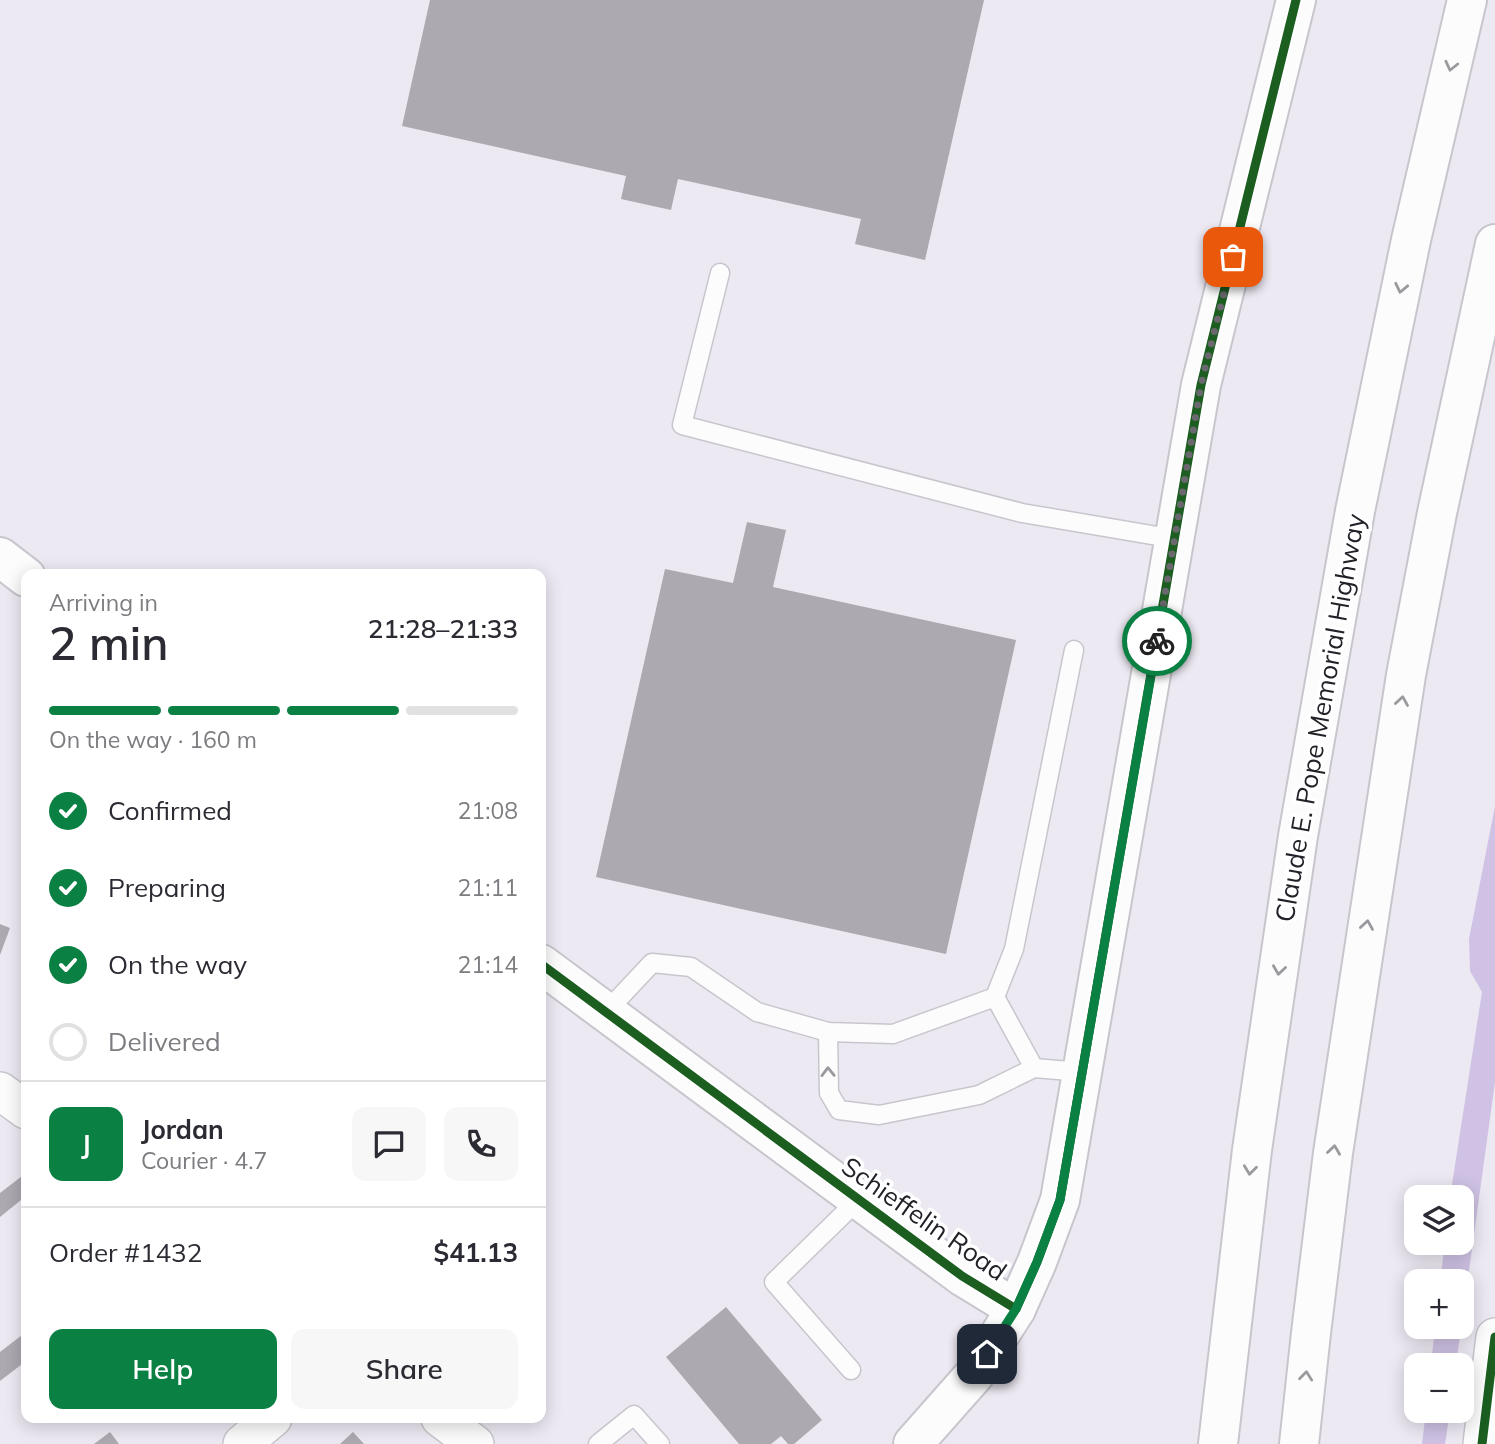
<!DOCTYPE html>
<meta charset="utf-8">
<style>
:root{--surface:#fff;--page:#f7f7f7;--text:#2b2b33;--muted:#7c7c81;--line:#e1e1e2;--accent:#0b8043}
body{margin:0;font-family:Mulish,sans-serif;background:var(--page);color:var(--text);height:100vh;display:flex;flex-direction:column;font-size:26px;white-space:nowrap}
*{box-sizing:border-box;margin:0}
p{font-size:23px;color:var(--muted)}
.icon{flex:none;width:38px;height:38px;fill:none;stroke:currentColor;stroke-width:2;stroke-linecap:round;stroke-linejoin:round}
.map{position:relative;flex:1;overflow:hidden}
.sheet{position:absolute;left:21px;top:569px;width:525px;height:854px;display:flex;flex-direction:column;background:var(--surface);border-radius:14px;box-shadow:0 4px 18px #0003}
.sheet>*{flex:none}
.controls{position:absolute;left:1404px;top:1185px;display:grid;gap:14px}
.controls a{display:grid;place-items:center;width:70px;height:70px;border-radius:14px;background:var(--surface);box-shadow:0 4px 18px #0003;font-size:35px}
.pin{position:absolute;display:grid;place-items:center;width:60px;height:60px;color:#fff;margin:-30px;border-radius:14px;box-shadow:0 4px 10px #0006}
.courier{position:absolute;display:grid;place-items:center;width:70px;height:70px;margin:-35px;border:5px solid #0b8043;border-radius:50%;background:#fff;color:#222;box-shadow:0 2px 9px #0007}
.headline em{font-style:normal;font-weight:600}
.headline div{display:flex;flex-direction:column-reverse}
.headline{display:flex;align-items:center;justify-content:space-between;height:119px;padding:0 28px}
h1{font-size:46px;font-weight:600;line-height:52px}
.bar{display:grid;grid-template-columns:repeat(4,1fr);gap:10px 7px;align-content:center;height:84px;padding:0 28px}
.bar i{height:9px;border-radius:5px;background:var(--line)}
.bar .current{background:var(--accent)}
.bar p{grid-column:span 4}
.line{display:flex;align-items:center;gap:18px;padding:0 28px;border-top:2px solid var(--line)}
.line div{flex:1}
.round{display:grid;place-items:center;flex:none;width:74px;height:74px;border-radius:14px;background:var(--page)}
ol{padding:0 28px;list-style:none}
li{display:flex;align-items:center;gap:21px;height:77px}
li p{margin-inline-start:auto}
li .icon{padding:7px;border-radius:50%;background:var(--accent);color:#fff;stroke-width:4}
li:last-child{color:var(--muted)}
li i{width:38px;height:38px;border:4px solid var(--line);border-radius:50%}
.action{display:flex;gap:14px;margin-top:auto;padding:14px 28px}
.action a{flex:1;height:80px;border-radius:14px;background:var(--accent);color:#fff;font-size:28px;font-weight:600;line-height:80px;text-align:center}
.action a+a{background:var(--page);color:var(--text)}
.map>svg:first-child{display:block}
.forest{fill:#cfc2e4}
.building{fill:#aca9b0}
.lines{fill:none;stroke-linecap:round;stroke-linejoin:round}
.service-casing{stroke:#c8c6cd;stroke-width:21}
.minor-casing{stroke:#c8c6cd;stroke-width:40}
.tertiary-casing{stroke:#c8c6cd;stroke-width:42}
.motorway-casing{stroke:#c8c6cd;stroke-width:42}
.service{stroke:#fcfcfd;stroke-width:18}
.minor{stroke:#fcfcfd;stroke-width:37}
.tertiary{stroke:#fcfcfd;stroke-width:38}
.motorway{stroke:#fcfcfd;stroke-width:38}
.cycleway-casing{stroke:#fff;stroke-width:13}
.cycleway{stroke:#1b5e20;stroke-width:9}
.oneway{stroke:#9a999d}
.done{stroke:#6a676f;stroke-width:7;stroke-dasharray:0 12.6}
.route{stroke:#0b8043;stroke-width:9}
.labels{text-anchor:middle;stroke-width:7;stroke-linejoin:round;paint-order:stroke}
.street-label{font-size:26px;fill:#232128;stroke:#fff}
</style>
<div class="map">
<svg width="1495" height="1444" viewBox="0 0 1495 1444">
<rect width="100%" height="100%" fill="#ede9f3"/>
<g class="forest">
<polygon points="1495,806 1495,1082 1456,1365 1431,1365 1435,1327 1461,1326 1461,1281 1440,1281 1445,1243 1461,1242 1461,1197 1450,1197 1482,992 1470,971 1469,939"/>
<polygon points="1426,1411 1450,1411 1445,1444 1422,1444"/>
</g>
<g class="building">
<polygon points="430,0 984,0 925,260 855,244 861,219 678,179 671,210 621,199 626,176 402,126"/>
<polygon points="747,522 786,530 773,587 1016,640 946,954 596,877 665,569 733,583"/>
<polygon points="0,924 10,928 0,955"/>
<polygon points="26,1173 26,1196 0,1217 0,1193"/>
<polygon points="726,1307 822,1420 794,1444 788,1444 781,1436 771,1444 739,1444 666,1357"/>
<polygon points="26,1332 26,1361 0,1381 0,1352"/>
<polygon points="110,1432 119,1444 94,1444"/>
<polygon points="353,1432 364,1444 340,1444"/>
</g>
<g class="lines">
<g class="service-casing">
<g id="service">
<polyline points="720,273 682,425 1022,513 1175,539"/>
<polyline points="995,997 1034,1068"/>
<polyline points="606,1012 652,963 691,967 757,1012 828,1032 893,1034 995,997 1014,949 1074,650"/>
<polyline points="828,1032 829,1093 839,1110 879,1115 979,1095 1034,1068 1082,1072"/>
<polyline points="851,1370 774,1282 859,1199"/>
<polyline points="598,1444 634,1415 660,1444"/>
</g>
</g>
<g class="minor-casing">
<g id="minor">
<polyline points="0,1091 26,1110"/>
<polyline points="440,1418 475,1444"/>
<polyline points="242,1444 273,1418"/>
<polyline points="1482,1444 1495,1337"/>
</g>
</g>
<g class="tertiary-casing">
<g id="tertiary">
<polyline points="0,557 26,577"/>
<polyline points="541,964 962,1276 1016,1309 1037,1262 1060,1200 1201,385 1296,0"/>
<polyline points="913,1444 974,1375 1016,1309"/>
</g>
</g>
<g class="motorway-casing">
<g id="motorway">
<polyline points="1218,1444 1252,1150 1298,836 1355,511 1411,240 1467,0"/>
<polyline points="1299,1444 1311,1333 1333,1153 1406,675 1437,513 1495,244"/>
</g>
</g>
<use href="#service" class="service"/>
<use href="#minor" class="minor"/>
<use href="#tertiary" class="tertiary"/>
<use href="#motorway" class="motorway"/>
<g class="cycleway-casing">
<g id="cycleway">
<polyline points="541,964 962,1276 1016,1309 1037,1262 1060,1200 1201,385 1296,0"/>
<polyline points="1482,1444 1495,1337"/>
</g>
</g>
<use href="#cycleway" class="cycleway"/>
</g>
<defs><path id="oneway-chevron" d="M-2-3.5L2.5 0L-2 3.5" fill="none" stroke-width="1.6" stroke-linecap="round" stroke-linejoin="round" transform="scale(1.75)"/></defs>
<g class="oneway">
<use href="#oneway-chevron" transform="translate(1451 66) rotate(103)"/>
<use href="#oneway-chevron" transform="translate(1401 288) rotate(102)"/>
<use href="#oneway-chevron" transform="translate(1402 701) rotate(-81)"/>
<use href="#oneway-chevron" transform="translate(1367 925) rotate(-81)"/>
<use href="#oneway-chevron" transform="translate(1279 970) rotate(98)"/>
<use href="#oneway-chevron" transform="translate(828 1072) rotate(-91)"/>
<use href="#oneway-chevron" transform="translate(1334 1150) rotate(-82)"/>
<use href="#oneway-chevron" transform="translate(1250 1170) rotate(97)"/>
<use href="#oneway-chevron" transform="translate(1306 1376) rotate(-84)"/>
</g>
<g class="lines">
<polyline class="done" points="1157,641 1201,385 1233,257"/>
<polyline class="route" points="987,1354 1016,1309 1037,1262 1060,1200 1157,641"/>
</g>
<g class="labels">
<g class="street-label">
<text transform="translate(1320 718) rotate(-80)" y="9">Claude E. Pope Memorial Highway</text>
<text transform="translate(924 1219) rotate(35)" y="9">Schieffelin Road</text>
</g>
</g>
</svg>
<div class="controls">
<a><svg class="icon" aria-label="layers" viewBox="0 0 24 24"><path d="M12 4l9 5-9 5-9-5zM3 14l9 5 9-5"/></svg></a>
<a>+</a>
<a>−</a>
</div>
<div class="pin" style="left:1233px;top:257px;background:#ea580c"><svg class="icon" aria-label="bag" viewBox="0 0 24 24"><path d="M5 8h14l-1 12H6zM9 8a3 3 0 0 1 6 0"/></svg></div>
<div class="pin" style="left:987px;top:1354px;background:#1f2937"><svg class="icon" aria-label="home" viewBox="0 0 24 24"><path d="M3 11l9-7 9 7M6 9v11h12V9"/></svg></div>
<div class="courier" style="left:1157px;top:641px"><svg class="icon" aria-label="bike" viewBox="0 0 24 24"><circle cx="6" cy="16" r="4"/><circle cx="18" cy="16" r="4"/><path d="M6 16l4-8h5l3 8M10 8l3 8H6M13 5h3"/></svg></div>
<section class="sheet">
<div class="headline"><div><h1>2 min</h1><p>Arriving in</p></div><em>21:28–21:33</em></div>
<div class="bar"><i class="current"></i><i class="current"></i><i class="current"></i><i></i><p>On the way · 160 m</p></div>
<ol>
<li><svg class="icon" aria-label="check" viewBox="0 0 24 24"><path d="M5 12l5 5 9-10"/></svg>Confirmed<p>21:08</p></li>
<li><svg class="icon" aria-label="check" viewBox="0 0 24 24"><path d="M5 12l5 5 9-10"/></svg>Preparing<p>21:11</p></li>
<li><svg class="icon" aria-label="check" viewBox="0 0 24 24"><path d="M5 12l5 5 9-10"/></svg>On the way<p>21:14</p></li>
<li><i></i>Delivered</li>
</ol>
<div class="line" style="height:126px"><b class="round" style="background:var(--accent);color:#fff">J</b><div><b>Jordan</b><p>Courier · 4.7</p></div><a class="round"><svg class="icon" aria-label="chat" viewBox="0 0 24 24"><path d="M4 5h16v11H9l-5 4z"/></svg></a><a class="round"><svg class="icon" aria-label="phone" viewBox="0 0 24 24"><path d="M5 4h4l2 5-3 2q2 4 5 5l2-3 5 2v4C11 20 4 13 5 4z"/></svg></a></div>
<div class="line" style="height:91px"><div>Order #1432</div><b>$41.13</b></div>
<div class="action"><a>Help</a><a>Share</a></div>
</section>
</div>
